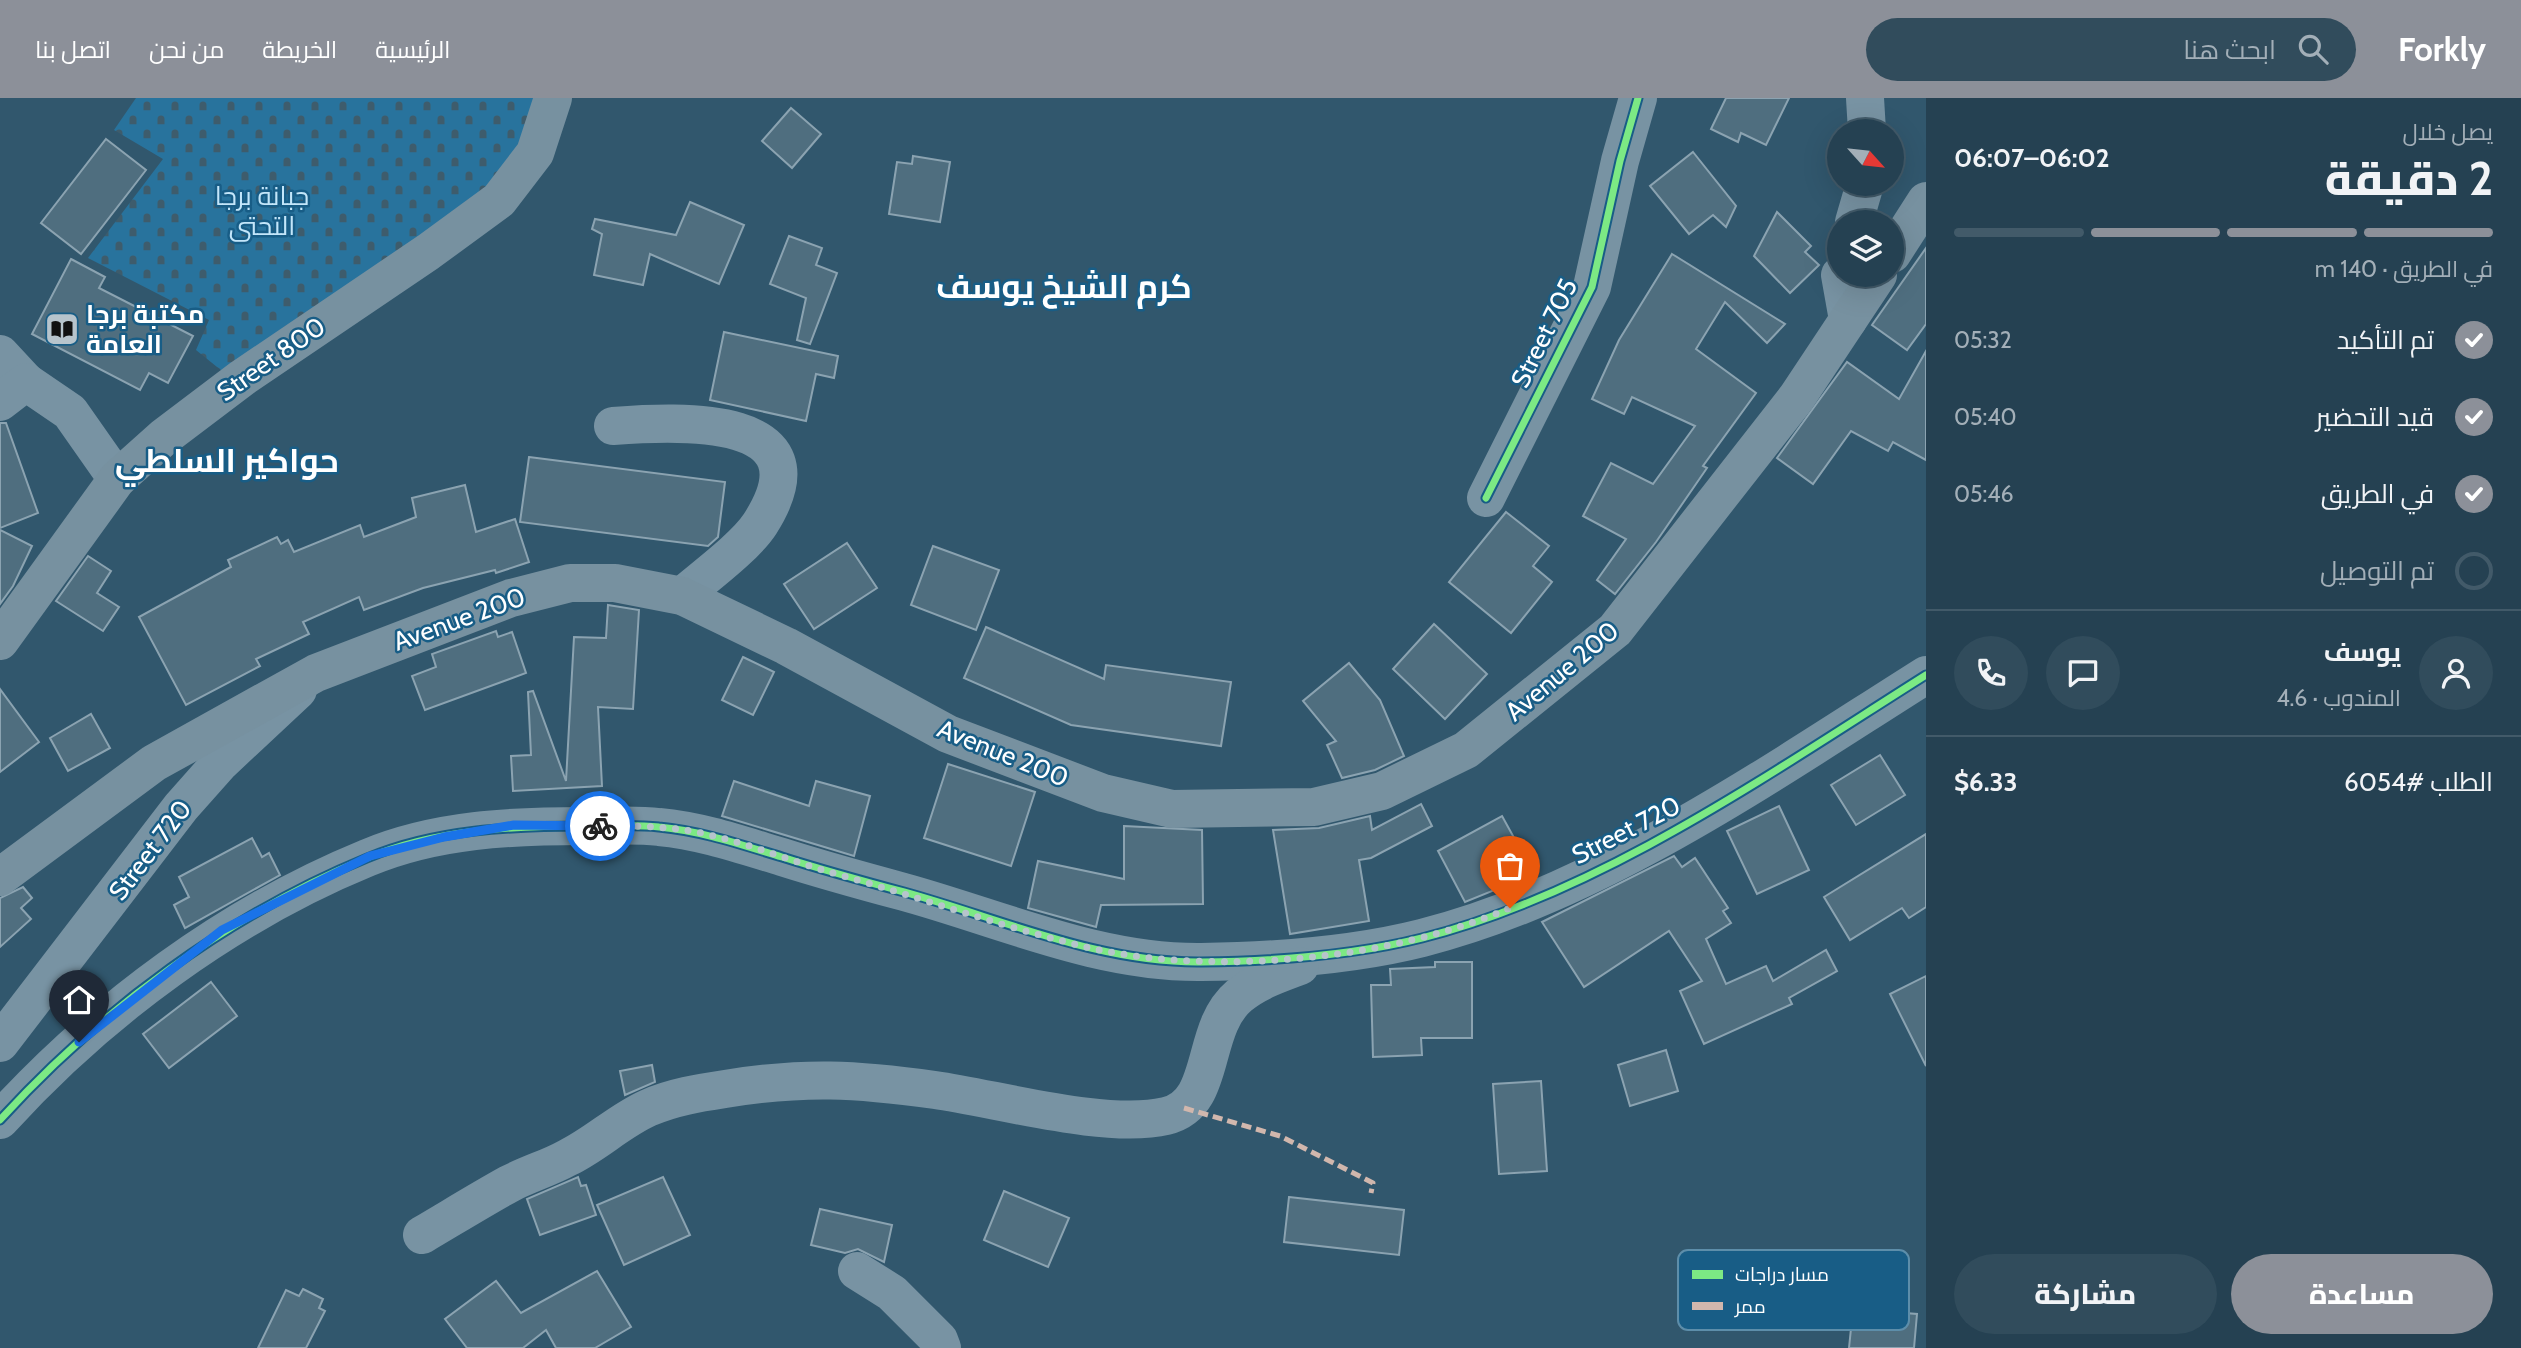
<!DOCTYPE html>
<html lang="ar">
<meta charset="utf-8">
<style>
:root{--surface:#254152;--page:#314c5c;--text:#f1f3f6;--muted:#a3afb8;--line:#425a69;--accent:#8c9099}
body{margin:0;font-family:Cabin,Cairo,sans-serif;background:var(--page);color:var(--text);direction:rtl;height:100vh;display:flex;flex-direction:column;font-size:26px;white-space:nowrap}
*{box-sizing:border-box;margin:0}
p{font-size:23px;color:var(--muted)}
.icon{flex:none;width:38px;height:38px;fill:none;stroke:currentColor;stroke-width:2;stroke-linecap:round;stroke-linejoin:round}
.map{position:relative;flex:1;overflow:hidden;direction:ltr}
.panel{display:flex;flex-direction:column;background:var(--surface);width:595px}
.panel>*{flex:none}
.needle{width:46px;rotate:117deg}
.fabs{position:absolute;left:1827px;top:21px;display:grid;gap:14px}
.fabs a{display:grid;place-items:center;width:77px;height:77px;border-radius:50%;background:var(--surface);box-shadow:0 7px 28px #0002,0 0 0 2px var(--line);font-size:35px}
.pin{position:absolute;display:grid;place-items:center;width:60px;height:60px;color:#fff;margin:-72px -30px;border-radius:50% 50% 50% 0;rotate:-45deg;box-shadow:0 0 7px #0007}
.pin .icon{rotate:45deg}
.courier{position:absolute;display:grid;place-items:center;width:70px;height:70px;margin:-35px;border:5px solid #1a73e8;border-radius:50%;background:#fff;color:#222;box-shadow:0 2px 9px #0007}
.overview em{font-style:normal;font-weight:800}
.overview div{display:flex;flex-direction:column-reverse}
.overview{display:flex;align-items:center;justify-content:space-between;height:119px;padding:0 28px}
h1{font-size:46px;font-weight:800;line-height:52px}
.bar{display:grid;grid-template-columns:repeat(4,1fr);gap:10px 7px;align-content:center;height:84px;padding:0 28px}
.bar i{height:9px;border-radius:5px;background:var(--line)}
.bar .selected{background:var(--accent)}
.bar p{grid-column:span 4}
.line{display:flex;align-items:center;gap:18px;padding:0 28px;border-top:2px solid var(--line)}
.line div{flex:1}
.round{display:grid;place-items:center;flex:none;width:74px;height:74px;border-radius:37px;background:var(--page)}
ol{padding:0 28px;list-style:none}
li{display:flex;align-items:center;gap:21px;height:77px}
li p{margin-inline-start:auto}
li .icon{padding:7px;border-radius:50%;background:var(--accent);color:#fff;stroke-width:4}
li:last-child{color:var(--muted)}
li i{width:38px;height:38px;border:4px solid var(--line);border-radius:50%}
.primary-button{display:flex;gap:14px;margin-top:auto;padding:14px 28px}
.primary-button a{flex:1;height:80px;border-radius:42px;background:var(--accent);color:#fff;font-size:28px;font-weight:800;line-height:80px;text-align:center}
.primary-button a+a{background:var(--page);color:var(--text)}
header{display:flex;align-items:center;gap:42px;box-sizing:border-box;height:98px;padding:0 35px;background:var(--accent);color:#fff}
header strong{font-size:33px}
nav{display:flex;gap:38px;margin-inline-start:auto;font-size:24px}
.search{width:490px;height:63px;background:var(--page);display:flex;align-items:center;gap:18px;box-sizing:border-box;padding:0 24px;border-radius:38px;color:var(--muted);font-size:26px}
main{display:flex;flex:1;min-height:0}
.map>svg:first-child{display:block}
.cemetery{fill:url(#cemetery-stones)}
.building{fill:#4f6e7f;stroke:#8ba3b1;stroke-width:2}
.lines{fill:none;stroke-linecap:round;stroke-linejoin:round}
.minor{stroke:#7893a3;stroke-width:38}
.major{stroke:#7791a0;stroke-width:38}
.quiet{stroke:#d1b7ad;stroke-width:5;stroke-dasharray:10 5;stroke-linecap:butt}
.cycleway-casing{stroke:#185d86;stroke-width:11}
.cycleway{stroke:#7ce984;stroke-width:7}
.done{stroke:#b7c4cc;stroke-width:7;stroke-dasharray:0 12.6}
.route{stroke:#1a73e8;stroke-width:9}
.labels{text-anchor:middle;stroke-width:5;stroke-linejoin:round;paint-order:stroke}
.park-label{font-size:26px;fill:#c3e6fa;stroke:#185d86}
.poi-label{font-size:26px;font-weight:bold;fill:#fff;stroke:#185d86;text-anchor:start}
.street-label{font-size:26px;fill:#fff;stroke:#185d86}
.district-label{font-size:33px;font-weight:bold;fill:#fff;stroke:#185d86}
.key{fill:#185d86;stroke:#5d8eaa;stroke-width:2}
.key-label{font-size:19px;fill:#fff}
</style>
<header>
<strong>Forkly</strong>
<div class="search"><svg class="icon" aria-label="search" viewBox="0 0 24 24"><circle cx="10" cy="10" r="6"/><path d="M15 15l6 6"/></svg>ابحث هنا</div>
<nav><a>الرئيسية</a><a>الخريطة</a><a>من نحن</a><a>اتصل بنا</a></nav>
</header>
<main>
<section class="panel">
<div class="overview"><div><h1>2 دقيقة</h1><p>يصل خلال</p></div><em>06:02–06:07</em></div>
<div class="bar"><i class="selected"></i><i class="selected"></i><i class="selected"></i><i></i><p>في الطريق · 140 m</p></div>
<ol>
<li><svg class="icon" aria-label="check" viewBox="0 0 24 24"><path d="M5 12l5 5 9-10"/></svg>تم التأكيد<p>05:32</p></li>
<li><svg class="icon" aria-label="check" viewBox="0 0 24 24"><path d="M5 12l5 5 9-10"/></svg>قيد التحضير<p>05:40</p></li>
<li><svg class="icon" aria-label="check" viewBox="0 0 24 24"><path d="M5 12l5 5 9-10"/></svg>في الطريق<p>05:46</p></li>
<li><i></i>تم التوصيل</li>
</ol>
<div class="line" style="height:126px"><a class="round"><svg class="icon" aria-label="person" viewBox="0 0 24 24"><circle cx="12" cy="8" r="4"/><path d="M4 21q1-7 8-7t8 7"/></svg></a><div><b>يوسف</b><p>المندوب · 4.6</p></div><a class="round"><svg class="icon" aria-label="chat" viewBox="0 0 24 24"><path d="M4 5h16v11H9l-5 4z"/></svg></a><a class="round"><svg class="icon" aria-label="phone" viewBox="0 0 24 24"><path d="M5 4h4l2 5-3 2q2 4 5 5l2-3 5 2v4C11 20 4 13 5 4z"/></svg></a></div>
<div class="line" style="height:91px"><div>الطلب #6054</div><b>$6.33</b></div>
<div class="primary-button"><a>مساعدة</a><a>مشاركة</a></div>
</section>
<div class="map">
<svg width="1926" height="1250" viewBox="0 0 1926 1250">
<defs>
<pattern id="cemetery-stones" width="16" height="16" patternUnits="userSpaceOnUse" patternTransform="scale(1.75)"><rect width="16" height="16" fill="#28739d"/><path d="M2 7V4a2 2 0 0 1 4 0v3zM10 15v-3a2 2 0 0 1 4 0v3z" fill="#3e5c6c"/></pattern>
</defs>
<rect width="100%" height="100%" fill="#31576d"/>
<polygon class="cemetery" points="136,0 539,0 518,57 491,94 222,273 196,252 209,222 88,160 163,61 114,32"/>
<g class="building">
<polygon points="1726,0 1789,0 1766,47 1741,35 1738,44 1711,31"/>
<polygon points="791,10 821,36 792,70 762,43"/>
<polygon points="106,41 146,72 81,156 41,125"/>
<polygon points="1693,54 1736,108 1726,129 1713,117 1689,136 1650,88"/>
<polygon points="913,58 950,64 940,124 889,116 897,64 912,66"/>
<polygon points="690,104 744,127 719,186 650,156 643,187 594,177 602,136 592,131 595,121 676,137"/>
<polygon points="1777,114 1811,148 1805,154 1819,167 1790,195 1754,158"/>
<polygon points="789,138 822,150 816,167 837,175 810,246 797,242 806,200 770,186"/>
<polygon points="1926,150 1926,226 1907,252 1872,227"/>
<polygon points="1672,156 1785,226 1767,245 1725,204 1696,251 1756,295 1703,368 1707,370 1656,444 1615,496 1597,482 1626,441 1583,418 1611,365 1653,386 1695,328 1632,299 1624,316 1592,301 1619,242"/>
<polygon points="71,161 105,179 99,190 193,238 168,285 149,275 140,292 32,236"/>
<polygon points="724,234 838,258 834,280 816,276 806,323 710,302"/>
<polygon points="1926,253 1926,362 1893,344 1888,353 1851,333 1813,386 1777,360 1847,264 1899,301"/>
<polygon points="0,325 6,325 38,415 0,430"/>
<polygon points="529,359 725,384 718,439 708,448 520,424"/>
<polygon points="465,387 476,434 515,421 529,464 496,475 495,472 423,490 364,512 359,499 303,524 309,536 256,561 260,568 186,607 139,519 231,469 228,462 277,439 281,446 288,442 294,454 360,427 364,439 416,419 412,400"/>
<polygon points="1506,414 1549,448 1533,468 1552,484 1511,535 1449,484"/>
<polygon points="0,432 32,448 13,488 0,506"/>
<polygon points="847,445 877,490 814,531 784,486"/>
<polygon points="933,448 999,472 976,532 911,507"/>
<polygon points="88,458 111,473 97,495 119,509 103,533 56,503"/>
<polygon points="608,507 639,512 633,611 598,609 602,688 513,693 511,658 531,657 528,594 533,593 566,683 574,539 606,540"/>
<polygon points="1434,526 1487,576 1445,621 1393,571"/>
<polygon points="986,529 1104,581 1106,567 1231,584 1221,648 1071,627 964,580"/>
<polygon points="496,533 498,539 512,534 526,575 425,612 412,578 436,569 432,556"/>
<polygon points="743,559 774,574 753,617 722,602"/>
<polygon points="1349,565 1380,602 1404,658 1375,672 1342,680 1327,647 1336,643 1303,603"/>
<polygon points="0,591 39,644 0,674"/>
<polygon points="91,616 110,650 68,673 50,640"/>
<polygon points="1880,657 1905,697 1856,727 1831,687"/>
<polygon points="948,666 1035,694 1011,768 924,740"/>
<polygon points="734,683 809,708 816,683 870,698 854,758 722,718"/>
<polygon points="1421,706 1432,728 1371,760 1359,762 1369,823 1290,836 1273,732 1319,730 1370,718 1372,732"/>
<polygon points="1779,708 1809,772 1757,796 1727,733"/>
<polygon points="1502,718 1534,776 1465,804 1438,753"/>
<polygon points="1124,728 1202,732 1203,806 1101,807 1096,829 1028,810 1038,763 1124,781"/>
<polygon points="1926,736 1926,809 1909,820 1902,810 1850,842 1824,799"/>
<polygon points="252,740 262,759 269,755 280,777 185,830 174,807 189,799 179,779"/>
<polygon points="1674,758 1682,769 1695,760 1728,810 1723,813 1731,825 1706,841 1726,886 1766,868 1773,883 1826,852 1837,873 1789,900 1792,906 1704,946 1680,893 1702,883 1669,833 1584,889 1542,824"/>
<polygon points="23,789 32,800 21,810 31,821 0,849 0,800"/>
<polygon points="1435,864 1472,864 1472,940 1421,940 1422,957 1373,959 1371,887 1391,887 1390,871 1435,869"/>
<polygon points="1926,878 1926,968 1890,896"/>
<polygon points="211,884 237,918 169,970 143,936"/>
<polygon points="1666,952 1678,993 1630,1008 1618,967"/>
<polygon points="652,967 655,984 625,997 620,973"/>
<polygon points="1541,983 1547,1073 1499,1076 1493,986"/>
<polygon points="578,1079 581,1088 586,1087 596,1117 540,1137 527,1101"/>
<polygon points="663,1079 690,1137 624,1167 597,1107"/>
<polygon points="1004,1093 1069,1120 1048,1169 984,1142"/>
<polygon points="1289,1099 1404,1112 1399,1157 1284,1144"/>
<polygon points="820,1111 892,1127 884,1164 858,1151 845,1155 811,1147"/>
<polygon points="597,1173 631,1229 595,1250 556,1250 546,1232 523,1250 467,1250 445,1221 496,1183 521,1215"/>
<polygon points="303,1191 323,1201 319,1210 325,1213 306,1250 258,1250 286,1192 299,1198"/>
<polygon points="1853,1211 1917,1216 1914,1250 1849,1250"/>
</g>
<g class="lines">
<g class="minor">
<polyline points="1865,0 1867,33"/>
<polyline points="1854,124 1865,86"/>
<polyline points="1840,177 1848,222"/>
<polyline points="0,256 26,284"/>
<polyline points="0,304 26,284 70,314 117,381"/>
<path d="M613,328C679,323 831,315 760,426C745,449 704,479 682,498"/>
<polyline points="1486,400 1592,189 1620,63 1638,0"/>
<polyline points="0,945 181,709 221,664 298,592"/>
<path d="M0,1022C100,912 230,816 367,760C436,731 512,728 585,728C610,728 635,726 659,729C702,733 742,747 782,759C823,772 863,783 904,794C1002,821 1098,865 1201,864C1274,863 1351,858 1422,840C1600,795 1772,674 1926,577"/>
<path d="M422,1137C451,1120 480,1102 509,1086C528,1076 549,1070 567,1060C596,1046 619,1023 648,1010C673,999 699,995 725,991C805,978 856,981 935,992C998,1001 1107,1032 1166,1018C1218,1006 1199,932 1239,898C1257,883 1279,876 1300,868"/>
<polyline points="857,1173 892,1195 939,1242 942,1250"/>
</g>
<g class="major">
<polyline points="1892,156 1926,103"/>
<polyline points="0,543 117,381 164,339 242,280 428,154 499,102 535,55 553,0"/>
<polyline points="0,779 154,665 316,575 511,500 570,485 615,485 682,498 786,548 948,636 1103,695 1172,711 1314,709 1382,693 1466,652 1615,532 1797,299 1878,177"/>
</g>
<polyline class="quiet" points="1184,1010 1280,1038 1373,1085 1371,1095"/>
<g class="cycleway-casing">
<g id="cycleway">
<polyline points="1486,400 1592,189 1620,63 1638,0"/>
<path d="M0,1022C100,912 230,816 367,760C436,731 512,728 585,728C610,728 635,726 659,729C702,733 742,747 782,759C823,772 863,783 904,794C1002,821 1098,865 1201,864C1274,863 1351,858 1422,840C1600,795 1772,674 1926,577"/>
</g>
</g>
<use href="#cycleway" class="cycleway"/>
</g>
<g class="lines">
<path class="done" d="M600,728C637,728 674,728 710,737C753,747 794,764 836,776C923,800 1007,831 1095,851C1220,878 1393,861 1510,810"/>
<polyline class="route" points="79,944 222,832 370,758 444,739 514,727 600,728"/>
</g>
<defs>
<g id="library-square" transform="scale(1.75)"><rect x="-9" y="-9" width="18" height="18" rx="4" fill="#b7c4cc" stroke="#185d86"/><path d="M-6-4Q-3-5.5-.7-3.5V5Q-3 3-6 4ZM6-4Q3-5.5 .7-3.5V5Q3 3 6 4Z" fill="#111"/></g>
</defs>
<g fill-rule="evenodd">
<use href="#library-square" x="62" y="231"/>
</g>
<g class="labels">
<g class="park-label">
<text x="262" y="107">جبانة برجا<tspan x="262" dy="30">التحتى</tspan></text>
</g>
<g class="poi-label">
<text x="86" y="225">مكتبة برجا<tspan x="86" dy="30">العامة</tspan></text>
</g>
<g class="street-label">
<text transform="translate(1544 235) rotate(-64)" y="9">Street 705</text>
<text transform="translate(271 261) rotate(-35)" y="9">Street 800</text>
<text transform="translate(459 521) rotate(-20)" y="9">Avenue 200</text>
<text transform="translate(1562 573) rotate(-40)" y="9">Avenue 200</text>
<text transform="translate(1003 655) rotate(22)" y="9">Avenue 200</text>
<text transform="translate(1626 732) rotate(-27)" y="9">Street 720</text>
<text transform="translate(150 752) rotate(-53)" y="9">Street 720</text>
</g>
<g class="district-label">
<text x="1064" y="200">كرم الشيخ يوسف</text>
<text x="227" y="374">حواكير السلطي</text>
</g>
</g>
<rect x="1678" y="1152" width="231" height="80" rx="10" class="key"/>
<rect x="1692" y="1172" width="31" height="9" fill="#7ce984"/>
<rect x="1692" y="1204" width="31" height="8" fill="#d1b7ad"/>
<g class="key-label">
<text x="1735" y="1183">مسار دراجات</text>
<text x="1735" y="1215">ممر</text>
</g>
</svg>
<div class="fabs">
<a><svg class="needle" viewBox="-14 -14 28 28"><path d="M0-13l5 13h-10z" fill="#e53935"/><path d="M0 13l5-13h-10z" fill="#a3afb8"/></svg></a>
<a><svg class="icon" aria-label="layers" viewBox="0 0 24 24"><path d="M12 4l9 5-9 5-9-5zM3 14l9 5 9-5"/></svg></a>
</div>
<div class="pin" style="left:1510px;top:810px;background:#ea580c"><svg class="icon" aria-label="bag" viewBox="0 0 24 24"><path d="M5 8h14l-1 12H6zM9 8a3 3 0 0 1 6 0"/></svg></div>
<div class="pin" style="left:79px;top:944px;background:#1f2937"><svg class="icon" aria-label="home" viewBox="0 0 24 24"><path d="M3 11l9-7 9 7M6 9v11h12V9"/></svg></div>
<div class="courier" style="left:600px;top:728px"><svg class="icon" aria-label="bike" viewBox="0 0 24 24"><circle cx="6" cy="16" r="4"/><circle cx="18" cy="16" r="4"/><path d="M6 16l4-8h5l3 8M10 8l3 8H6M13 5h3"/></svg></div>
</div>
</main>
